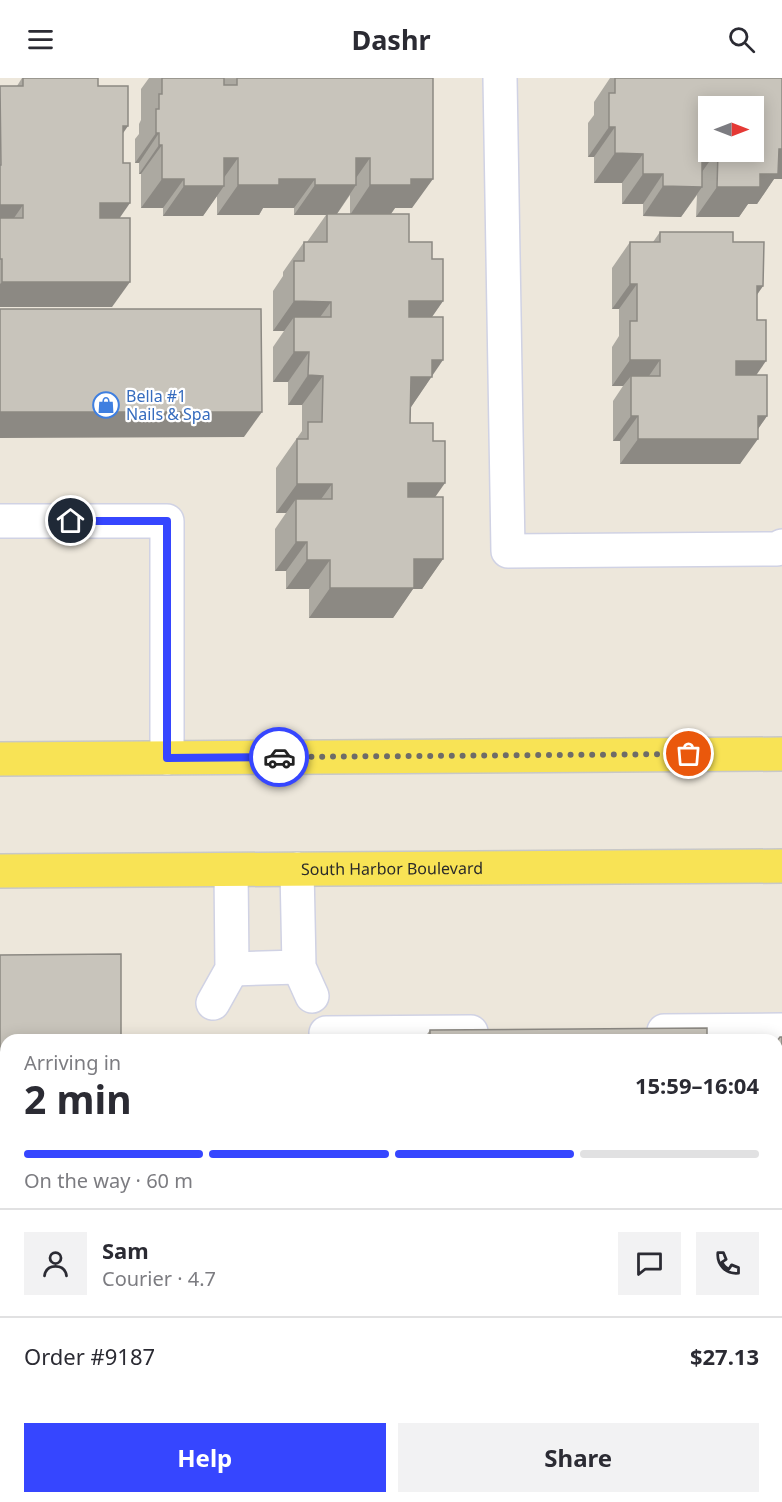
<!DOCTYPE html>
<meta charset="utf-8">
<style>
:root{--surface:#fff;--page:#f2f2f3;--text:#2b2b33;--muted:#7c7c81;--line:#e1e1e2;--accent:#3646ff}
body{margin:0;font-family:"Noto Sans",sans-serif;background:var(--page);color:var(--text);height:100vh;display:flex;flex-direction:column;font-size:22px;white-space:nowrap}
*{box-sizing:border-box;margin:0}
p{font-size:20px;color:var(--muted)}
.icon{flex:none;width:33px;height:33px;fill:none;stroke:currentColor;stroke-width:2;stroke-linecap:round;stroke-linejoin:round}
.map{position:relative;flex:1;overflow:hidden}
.sheet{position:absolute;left:0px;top:956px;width:783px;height:470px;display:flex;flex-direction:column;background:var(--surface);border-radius:18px 18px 0 0;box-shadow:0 3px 15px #0003}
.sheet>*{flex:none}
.needle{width:39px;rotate:90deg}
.controls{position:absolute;left:698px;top:18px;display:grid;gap:12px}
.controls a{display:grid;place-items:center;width:66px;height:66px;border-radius:0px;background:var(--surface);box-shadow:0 3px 15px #0003;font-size:30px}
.pin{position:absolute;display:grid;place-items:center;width:51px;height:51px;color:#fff;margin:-26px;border:3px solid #fff;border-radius:50%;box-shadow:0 2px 6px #0007}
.courier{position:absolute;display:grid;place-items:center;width:60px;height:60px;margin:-30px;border:4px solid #3646ff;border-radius:50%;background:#fff;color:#222;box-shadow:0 2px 8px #0007}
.summary em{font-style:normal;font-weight:700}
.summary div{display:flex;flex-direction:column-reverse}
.summary{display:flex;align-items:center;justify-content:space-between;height:102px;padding:0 24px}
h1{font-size:39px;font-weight:700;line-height:45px}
.bar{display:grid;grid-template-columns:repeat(4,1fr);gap:9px 6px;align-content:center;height:72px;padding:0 24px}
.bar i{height:8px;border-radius:4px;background:var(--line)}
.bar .active{background:var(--accent)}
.bar p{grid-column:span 4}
.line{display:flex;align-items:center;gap:15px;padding:0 24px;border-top:2px solid var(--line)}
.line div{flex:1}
.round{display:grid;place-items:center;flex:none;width:63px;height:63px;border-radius:0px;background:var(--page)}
.primary-button{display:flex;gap:12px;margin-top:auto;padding:12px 24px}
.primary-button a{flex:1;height:69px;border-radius:0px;background:var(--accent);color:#fff;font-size:24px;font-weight:700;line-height:69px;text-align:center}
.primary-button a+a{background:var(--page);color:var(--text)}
header{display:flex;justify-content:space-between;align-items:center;height:78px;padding:0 24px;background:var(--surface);font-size:27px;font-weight:700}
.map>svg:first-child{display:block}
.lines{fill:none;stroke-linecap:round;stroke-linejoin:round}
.minor-casing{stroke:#d0d2e4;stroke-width:36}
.major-casing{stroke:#c8c8c8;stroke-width:36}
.minor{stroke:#fff;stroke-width:33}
.major{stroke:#f8e355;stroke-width:33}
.wall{fill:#aca9a1;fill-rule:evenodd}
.shaded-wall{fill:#8c8983}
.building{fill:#c8c4bb;stroke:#8c8983;stroke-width:1.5}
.done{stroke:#6e6c68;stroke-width:6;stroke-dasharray:0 10.8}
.route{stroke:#3646ff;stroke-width:8}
.labels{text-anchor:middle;stroke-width:4.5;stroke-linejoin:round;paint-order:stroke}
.shop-label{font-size:16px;fill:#366cbe;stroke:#fff;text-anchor:start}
.street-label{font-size:16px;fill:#2a2a2a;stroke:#fff}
</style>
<header><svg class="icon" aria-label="menu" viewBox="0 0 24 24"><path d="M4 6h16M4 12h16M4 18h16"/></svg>Dashr<svg class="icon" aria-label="search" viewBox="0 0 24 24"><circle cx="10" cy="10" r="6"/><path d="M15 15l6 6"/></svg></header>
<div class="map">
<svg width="782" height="1424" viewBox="0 0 782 1424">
<rect width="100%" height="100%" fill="#ede7db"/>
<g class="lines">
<g class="minor-casing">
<g id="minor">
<polyline points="500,0 508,473 777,471 782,468"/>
<polyline points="0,443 167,443 167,680"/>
<polyline points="297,791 299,889 312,918"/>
<polyline points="232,891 299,889"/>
<polyline points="213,925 232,891 231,792"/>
<polyline points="664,953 782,952"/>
<polyline points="326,955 471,954"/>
<polyline points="0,1342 6,1342"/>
<polyline points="56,1419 56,1424"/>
<polyline points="211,1419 211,1424"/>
</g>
</g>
<g class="major-casing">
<g id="major">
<polyline points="0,681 782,676"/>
<path id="s1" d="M0,793L782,788"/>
</g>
</g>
<use href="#minor" class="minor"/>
<use href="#major" class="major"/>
</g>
<g class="wall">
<polygon points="22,0 98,0 98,8 123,56 120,140 112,229 0,229 0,8 17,8"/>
<path d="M149,0H433L412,130H395L391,136L409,164L432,181L443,223L432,239V298L411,329L410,345L435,419L443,481L422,511H413L393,540H309V511H286V493H275V451L286,435H276V390L302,353V327H288V304H273V269L284,253H273V213L283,198V194L304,164H307L326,137H294V130H263L259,137H217V118L203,138H163V130H141V96H139V85H135V61L139,56V46L141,42V11ZM350,117V136H337Z"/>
<path d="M610,0H782L774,101L757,126H748L739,139H696L697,117L681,139L643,138V126H622V105H594V79H588V45L594,37V24ZM708,28L753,74H708Z"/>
<polygon points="660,154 733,164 763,208 757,217 756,297 767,338 758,351 740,386 620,386 620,363 613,363 613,323 623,308 612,308 612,269 619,258 619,231 612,231 612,190 630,164 653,164"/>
<polygon points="0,877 6,962 6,1254 0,1254"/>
<polygon points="430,952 707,962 423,962"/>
<polygon points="782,959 782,1417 777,1417 777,963"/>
<rect x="141" y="1419" width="62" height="5"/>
<rect x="240" y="1419" width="58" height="5"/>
<rect x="312" y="1419" width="169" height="5"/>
<polygon points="520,1419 619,1419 618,1424 517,1424"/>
</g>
<g class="shaded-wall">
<polygon points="123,48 128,48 110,74"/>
<polygon points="609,49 615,49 594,79 588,79"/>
<polygon points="156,55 159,55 139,85 135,85"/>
<polygon points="159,67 162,67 141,96 139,96"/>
<polygon points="702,71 708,71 708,74 716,74 697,101"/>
<polygon points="779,71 782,71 782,101 774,101 757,126 748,126 739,139 696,139 717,109"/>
<polygon points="615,75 643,76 622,105 594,105"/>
<polygon points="224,80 238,80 218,108 224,108 203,138 163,138 184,108"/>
<polygon points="356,80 370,80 351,107 356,107 336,137 327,136 326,137 294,137 315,107"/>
<polygon points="643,96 663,96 643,126 622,126"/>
<polygon points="162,101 184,101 163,130 141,130"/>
<polygon points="279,101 315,101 294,130 263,130 259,137 217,137 238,107"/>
<polygon points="411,101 433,101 412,130 395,130 390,137 350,137 370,107"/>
<polygon points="663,108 702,109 681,139 643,138"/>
<polygon points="100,125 130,125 112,151 82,151"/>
<polygon points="0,127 23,127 5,153 0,153"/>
<polygon points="2,204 130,204 112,229 0,229 0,206"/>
<polygon points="630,206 637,206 619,231 612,231"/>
<polygon points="757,208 763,208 745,233"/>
<polygon points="294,223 331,224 310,253 294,239 284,253 273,253"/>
<polygon points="409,223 443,223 422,253 388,253"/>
<polygon points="294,274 309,274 288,304 273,304"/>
<polygon points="432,282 443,282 411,329 411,299"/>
<polygon points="630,282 660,282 642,308 631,298 623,308 612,308"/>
<polygon points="736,283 766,283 748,309 718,309"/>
<polygon points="308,297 323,298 302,327 288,327"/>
<polygon points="0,334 262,334 244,359 0,360"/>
<polygon points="631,338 638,338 620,363 613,363"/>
<polygon points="758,338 767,338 751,361 758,361 740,386 620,386 638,361"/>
<polygon points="408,405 445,405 424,435 387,435"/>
<polygon points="297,406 332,406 311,435 296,421 286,435 276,435"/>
<polygon points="296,464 307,464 286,493 275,493"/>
<polygon points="414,481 443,481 422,511 413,511 393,540 309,540 330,510"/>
<polygon points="307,482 330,482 309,511 286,511"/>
<polygon points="777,1062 782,1062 782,1065 777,1072"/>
<polygon points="777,1143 782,1143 782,1170 777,1173"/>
<polygon points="0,1208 6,1208 6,1214 0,1223"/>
<polygon points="6,1232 6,1254 0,1254 0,1240"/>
<polygon points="777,1285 782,1285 782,1313 777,1314"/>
<rect x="777" y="1387" width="5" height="30"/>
</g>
<g class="building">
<polygon points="23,0 98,0 98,8 128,8 128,48 123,48 123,85 130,85 130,125 100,125 100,140 130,140 130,204 2,204 2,181 0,181 0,140 23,140 23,127 0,127 0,87 1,87 0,8 23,8"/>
<polygon points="162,0 224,0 224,7 237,7 237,0 433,0 433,101 411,101 411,107 370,107 370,80 356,80 356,107 315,107 315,101 279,101 279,107 238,107 238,80 224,80 224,108 184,108 184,101 162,101 162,67 159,67 159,55 156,55 156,31 159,31 159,16 162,16"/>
<polygon points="615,0 782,0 782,71 779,71 778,96 760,96 760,109 717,109 718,74 753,74 753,28 708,28 708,71 702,71 702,109 663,108 663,96 643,96 643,76 615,75 615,49 609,49 609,15 615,15"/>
<polygon points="327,136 409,136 409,164 432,164 432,181 443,181 443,223 409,223 409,239 443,239 443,282 432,282 432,299 411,299 410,345 433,345 433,363 445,363 445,405 408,405 408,419 443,419 443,481 414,481 414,510 330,510 330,482 307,482 307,464 296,464 296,421 332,421 332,406 297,406 297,361 308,361 308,344 322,344 323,298 308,297 309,274 294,274 294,239 331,239 331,224 294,223 294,183 304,183 304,164 327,164"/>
<polygon points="660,154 733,154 733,164 764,164 763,208 757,208 757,242 766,242 766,283 736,283 736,297 767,297 767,338 758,338 758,361 638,361 638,338 631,338 631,298 660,298 660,282 630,282 630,243 637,243 637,206 630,206 630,164 660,164"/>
<polygon points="0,231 261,231 262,334 0,334"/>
<polygon points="121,876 121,962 6,962 6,1208 0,1208 0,877"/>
<polygon points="707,950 707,962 430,962 430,952"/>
<polygon points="780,959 782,959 782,1062 777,1062 777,963"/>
<rect x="777" y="1076" width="5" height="67"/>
<rect x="777" y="1161" width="5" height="124"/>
<rect x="777" y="1301" width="5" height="86"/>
<rect x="159" y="1419" width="44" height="5"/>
<rect x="253" y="1419" width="45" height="5"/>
<rect x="333" y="1419" width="148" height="5"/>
<polygon points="533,1419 619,1419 618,1424 532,1424"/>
<polygon points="638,1419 681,1419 680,1424 632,1424 633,1420 638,1421"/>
</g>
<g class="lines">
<polyline class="done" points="279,679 689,676"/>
<polyline class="route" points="71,443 167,443 167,680 279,679"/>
</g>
<defs>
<g id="shop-ring" transform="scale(1.35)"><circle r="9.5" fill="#fff" stroke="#3f7fe0" stroke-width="1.5"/><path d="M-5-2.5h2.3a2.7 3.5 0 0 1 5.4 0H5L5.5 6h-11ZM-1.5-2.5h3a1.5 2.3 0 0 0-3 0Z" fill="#3f7fe0"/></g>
</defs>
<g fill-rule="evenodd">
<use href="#shop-ring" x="106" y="327"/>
</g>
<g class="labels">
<g class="shop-label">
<text x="126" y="324">Bella #1<tspan x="126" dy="18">Nails &amp; Spa</tspan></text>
</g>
<g class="street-label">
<text dy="6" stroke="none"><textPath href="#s1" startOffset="392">South Harbor Boulevard</textPath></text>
</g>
</g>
</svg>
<div class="controls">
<a><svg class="needle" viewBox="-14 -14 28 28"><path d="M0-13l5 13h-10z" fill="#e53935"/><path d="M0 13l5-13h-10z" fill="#7c7c81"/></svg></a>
</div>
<div class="pin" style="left:689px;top:676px;background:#ea580c"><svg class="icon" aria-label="bag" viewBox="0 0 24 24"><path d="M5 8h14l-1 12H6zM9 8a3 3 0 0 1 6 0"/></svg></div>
<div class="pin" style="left:71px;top:443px;background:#1f2937"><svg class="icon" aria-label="home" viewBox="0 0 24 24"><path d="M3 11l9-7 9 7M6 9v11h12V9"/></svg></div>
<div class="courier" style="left:279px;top:679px"><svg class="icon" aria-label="car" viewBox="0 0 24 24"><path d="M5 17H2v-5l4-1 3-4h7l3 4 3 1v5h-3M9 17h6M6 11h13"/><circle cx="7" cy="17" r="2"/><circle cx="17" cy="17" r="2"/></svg></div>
<section class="sheet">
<div class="summary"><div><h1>2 min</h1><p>Arriving in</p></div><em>15:59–16:04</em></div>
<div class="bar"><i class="active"></i><i class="active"></i><i class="active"></i><i></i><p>On the way · 60 m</p></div>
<div class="line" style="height:108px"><a class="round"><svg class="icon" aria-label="person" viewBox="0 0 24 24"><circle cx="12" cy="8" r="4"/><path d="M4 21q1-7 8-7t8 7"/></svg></a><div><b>Sam</b><p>Courier · 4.7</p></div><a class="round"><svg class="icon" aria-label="chat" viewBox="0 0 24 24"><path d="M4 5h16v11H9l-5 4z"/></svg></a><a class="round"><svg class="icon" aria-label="phone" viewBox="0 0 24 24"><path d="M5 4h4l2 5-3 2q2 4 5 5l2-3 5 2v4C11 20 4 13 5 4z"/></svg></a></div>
<div class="line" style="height:78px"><div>Order #9187</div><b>$27.13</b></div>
<div class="primary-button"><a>Help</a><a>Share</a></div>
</section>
</div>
